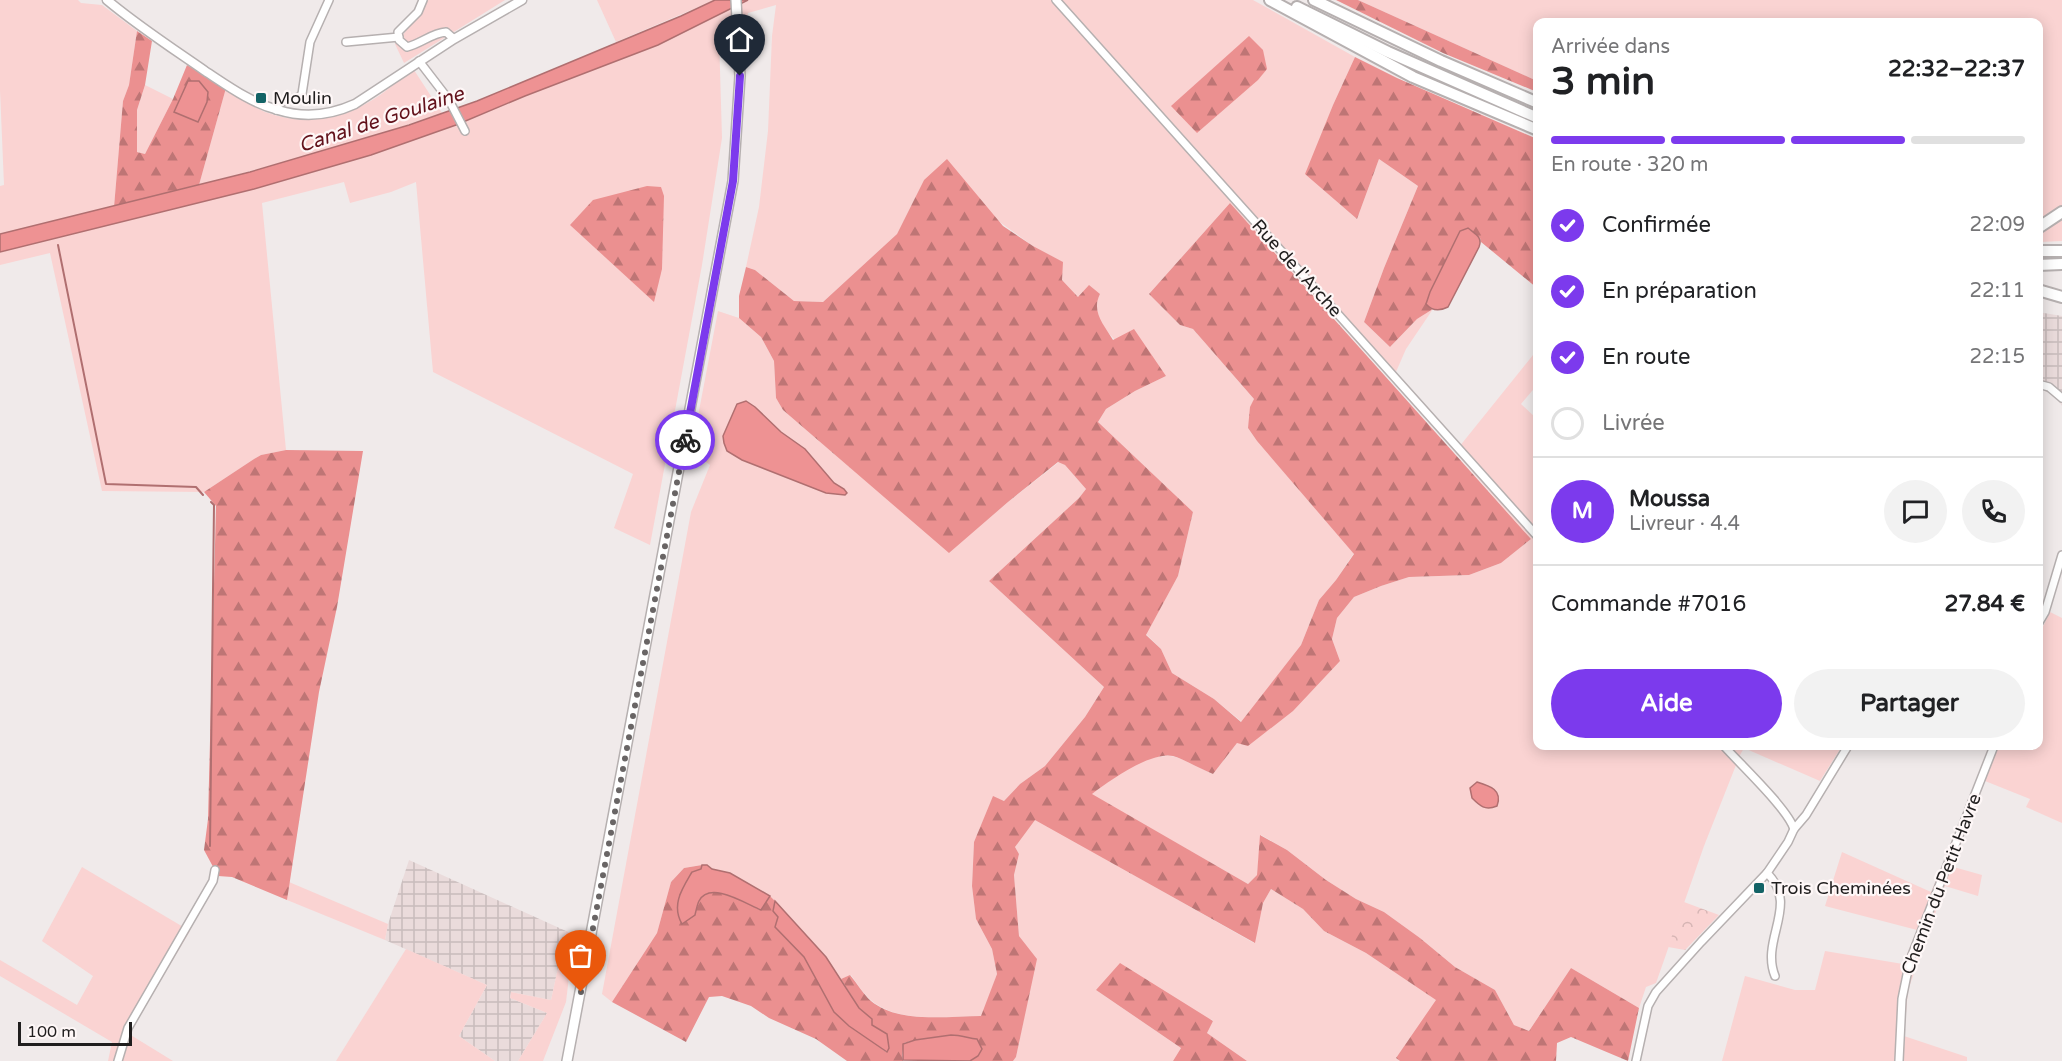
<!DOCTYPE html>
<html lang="fr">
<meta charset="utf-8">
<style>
:root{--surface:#fff;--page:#f2f2f2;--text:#202124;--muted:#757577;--line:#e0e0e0;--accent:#7c3aed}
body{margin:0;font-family:"Varela Round",sans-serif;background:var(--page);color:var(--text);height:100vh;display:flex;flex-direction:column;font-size:22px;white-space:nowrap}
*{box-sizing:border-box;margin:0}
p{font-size:20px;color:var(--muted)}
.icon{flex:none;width:33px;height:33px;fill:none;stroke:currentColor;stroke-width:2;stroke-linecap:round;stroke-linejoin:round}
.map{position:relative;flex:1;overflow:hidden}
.details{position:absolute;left:1533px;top:18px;width:510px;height:732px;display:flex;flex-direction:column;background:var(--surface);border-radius:12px;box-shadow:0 3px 15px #0003}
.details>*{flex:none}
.scale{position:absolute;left:18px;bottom:15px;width:114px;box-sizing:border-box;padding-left:6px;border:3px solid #201e1e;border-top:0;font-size:16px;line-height:21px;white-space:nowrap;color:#201e1e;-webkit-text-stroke:4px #fef7f7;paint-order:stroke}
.pin{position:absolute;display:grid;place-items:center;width:51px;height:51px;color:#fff;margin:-62px -26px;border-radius:50% 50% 50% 0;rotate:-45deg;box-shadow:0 0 6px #0007}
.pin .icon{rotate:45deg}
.courier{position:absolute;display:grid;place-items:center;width:60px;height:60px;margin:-30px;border:4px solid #7c3aed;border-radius:50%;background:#fff;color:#222;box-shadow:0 2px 8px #0007}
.summary em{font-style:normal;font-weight:700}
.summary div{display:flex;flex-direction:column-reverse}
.summary{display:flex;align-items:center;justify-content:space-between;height:102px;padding:0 18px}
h1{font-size:39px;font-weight:700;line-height:45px}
.bar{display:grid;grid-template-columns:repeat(4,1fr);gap:9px 6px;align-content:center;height:72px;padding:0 18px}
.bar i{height:8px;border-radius:4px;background:var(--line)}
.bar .current{background:var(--accent)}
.bar p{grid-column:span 4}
.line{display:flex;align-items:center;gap:15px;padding:0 18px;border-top:2px solid var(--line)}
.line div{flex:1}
.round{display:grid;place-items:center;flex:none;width:63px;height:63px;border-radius:32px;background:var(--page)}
ol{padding:0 18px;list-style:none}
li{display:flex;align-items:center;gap:18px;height:66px}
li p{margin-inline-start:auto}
li .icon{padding:6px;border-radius:50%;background:var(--accent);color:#fff;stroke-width:4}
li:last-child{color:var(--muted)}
li i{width:33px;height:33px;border:3px solid var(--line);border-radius:50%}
.button{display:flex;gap:12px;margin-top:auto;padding:12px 18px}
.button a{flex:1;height:69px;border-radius:36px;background:var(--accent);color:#fff;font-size:24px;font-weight:700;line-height:69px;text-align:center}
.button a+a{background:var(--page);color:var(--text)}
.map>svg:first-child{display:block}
.industrial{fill:url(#industrial-grid)}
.grass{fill:#fad3d2}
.forest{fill:url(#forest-firs)}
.park{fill:url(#park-crowns)}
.water{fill:#ee9293;stroke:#b06f70;stroke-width:1.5}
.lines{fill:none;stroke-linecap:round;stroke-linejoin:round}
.stream{stroke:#b06f70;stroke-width:2}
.minor-casing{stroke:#b6b0b0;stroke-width:10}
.tertiary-casing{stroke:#b6b0b0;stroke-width:11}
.secondary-casing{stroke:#b6b0b0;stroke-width:12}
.trunk-casing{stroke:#b6b0b0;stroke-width:14}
.minor{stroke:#fff;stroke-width:7}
.tertiary{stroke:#fff;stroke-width:8}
.secondary{stroke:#fff;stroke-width:9}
.trunk{stroke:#fff;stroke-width:10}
.done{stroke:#696565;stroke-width:6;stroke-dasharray:0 10.8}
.route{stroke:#7c3aed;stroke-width:8}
.poi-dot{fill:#136366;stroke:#fef7f7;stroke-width:2}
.labels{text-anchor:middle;stroke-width:4.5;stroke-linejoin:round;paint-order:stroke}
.poi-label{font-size:18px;fill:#201e1e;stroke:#fef7f7;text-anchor:start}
.street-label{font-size:18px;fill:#201e1e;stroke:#fef7f7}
.water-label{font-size:20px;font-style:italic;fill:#62111b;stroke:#fef7f7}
</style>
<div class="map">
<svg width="2062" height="1061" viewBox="0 0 2062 1061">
<defs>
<pattern id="industrial-grid" width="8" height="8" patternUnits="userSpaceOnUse" patternTransform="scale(1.5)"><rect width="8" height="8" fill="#eadbdb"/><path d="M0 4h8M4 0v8" fill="none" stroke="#c8bcbc"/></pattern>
<pattern id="forest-firs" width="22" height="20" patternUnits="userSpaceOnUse" patternTransform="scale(1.5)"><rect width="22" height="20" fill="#eb9090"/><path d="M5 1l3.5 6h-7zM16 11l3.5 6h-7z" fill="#be7575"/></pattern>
<pattern id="park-crowns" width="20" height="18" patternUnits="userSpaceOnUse" patternTransform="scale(1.5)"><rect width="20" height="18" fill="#fad3d2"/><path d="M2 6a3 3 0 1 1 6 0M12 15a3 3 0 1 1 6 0" fill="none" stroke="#d6b5b4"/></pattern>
</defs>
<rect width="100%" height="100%" fill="#f0eaea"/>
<g class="industrial">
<polygon points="2038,312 2062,316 2062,406 2055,396 2039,388"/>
<polygon points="409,860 566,931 551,1000 511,992 510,998 547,1013 518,1061 495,1061 459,1036 487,985 385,940 388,924"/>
</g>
<g class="grass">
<polygon points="0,0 78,0 81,3 102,5 137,31 129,85 123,101 114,207 0,234 0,186 4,185 0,90"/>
<polygon points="426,0 505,0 404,63 395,44 420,14"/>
<polygon points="597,0 715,0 616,42"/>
<path d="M748,0H1253L1355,57L1333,105L1306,174L1357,219L1379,159L1418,186L1384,268L1364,322L1390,347L1417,319L1433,309L1406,349L1392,381L1230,203L1149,294L1180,325L1193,329L1254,399L1248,428L1257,441L1354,553L1336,580L1319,600L1301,645L1242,722L1214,699L1172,673L1161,649L1146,634L1178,576L1193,512L1098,422L1106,409L1135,391L1166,376C1143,360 1082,329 1100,294L1079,298L1062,280V262L1033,246L997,220L924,180L897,234L823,302L794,301L755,270L746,267L759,207L768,131L772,36L776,5L748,13L746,21L719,36L722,138L702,265L650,545L614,528L633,474L433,372L416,182L391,192L350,203L344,182L262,203L286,450L261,455L254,459L204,492L102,491L50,253L0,265V252L254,189L371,155L456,125L525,96L658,45Z"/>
<polygon points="1358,0 2062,0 2062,241 2039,242 2038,22 1538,22 1537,81"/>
<path d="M414,70L442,113L353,143L199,185L226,88C239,96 250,106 265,112C305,127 346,119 380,95C391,87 402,77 414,70Z"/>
<polygon points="145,85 173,99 145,154 137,152 137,110"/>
<path d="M718,311L739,318L761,337L774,361L776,398L783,410L949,552L1008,502L1059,462L1065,465L1086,489L1079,498L989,581L1104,687L1085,717L1045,766L1020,784L1004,801L993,797L974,842L972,886L976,919L992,949L997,974L982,1016C947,1016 900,1024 872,1001C863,994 857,983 851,975L841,979L826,957L770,896L730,873L712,869L707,865H702L684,868L671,882L657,933L612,1002L602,994L691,512L710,465L703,460L690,458Z"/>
<path d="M1537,350V385L1521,404L1537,419L1538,746H1842L1820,781L1744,748L1740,755L1704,846L1656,983L1646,987L1639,1008L1571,968L1529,1031L1514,1025L1495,990L1455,967L1420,938L1384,912L1356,899L1326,880L1287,850L1261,835L1257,875L1248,884L1091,794C1114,778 1141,755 1170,756C1180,756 1202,770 1213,774L1237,743L1340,661L1332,639L1337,618L1354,597L1381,586L1409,577L1469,575L1501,563L1531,539L1455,452Z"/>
<polygon points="2050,612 2062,618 2062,823 2026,807 2030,799 1985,781 1998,746 2038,746 2039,635"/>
<polygon points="1035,819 1254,943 1263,903 1271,889 1303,909 1324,931 1366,953 1437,1000 1396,1058 1400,1061 1247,1061 1207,1033 1213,1020 1096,990 1181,1048 1173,1061 1013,1061 1016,1057 1036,959 1019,936 1014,875 1019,854 1015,847"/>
<polygon points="1842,852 1931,892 1943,864 1982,875 1978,896 1945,886 1908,990 1904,1036 1967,1057 1967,1061 1722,1061 1745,976 1795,990 1815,990 1825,951 1903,964 1917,930 1825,906"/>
<polygon points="82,867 190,931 129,1034 173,1061 108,1061 112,1042 0,976 0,960 77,1005 93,976 42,941"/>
<polygon points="289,882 388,924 385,940 287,900"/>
<polygon points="566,931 574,935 566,1002 543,1061 518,1061 547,1013 510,998 511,992 551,1000"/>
<polygon points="406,949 487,985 459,1036 495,1061 336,1061"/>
</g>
<g class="forest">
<polygon points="1336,0 1358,0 1537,81 1537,92 1443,53"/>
<polygon points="137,31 152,41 145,85 137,110 137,152 145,154 173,99 187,65 226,88 199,185 114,207 123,101 129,85"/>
<polygon points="1249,36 1263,50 1267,69 1258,80 1197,133 1171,106"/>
<polygon points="1355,57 1397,78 1537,139 1537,288 1481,242 1480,238 1468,228 1460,231 1430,292 1428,306 1433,309 1417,319 1390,347 1364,322 1384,268 1418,186 1379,159 1357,219 1305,174 1333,105"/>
<path d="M947,159L1003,226L1033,246L1063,262L1062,280L1078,297L1089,285L1100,294C1091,312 1104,325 1113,340L1134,329L1166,376L1135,391L1106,409L1098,422L1193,512L1178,576L1146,635L1161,649L1172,673L1214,699L1241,722L1301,645L1319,600L1336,580L1354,554L1257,441L1248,428L1250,407L1254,399L1193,329L1180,325L1149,294L1230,203L1531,539L1501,563L1469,575L1409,577L1381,586L1354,597L1337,618L1332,639L1340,661L1293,711L1248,746L1237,743L1213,774C1200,769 1186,760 1173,756C1151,751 1109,781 1092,794L1248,884L1257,875L1260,835L1287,850L1326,880L1356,899L1384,912L1420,938L1455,967L1495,990L1514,1025L1529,1031L1571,968L1639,1008L1628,1061L1571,1037L1557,1043L1556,1061H1400L1396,1058L1436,1000L1366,953L1324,931L1303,909L1271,889L1263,903L1255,943L1035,820L1015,847L1019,854L1014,875L1019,936L1037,959L1016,1057L1013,1061H970L978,1056L982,1049L977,1039L951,1035L915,1040L904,1043L902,1055L903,1061H847L816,1039L769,1018L751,1006L722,996L709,997L686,1042L612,1002L657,933L671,882L684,868L702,865V869L692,872L678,902L695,915C696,911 697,905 699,901C710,880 746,903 760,910L770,896L775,901L773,911L778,917L775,927L804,956L834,1012L886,1052C889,1032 888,1035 872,1025V1019L859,1008L841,979L850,975C857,983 863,994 871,1001C899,1024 947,1016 981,1016L997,974L992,949L976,919L972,886L974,842L993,796L1004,801L1020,784L1045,766L1085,717L1104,687L989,581L1079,498L1086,489L1065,465L1058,462L1008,502L949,553L783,410L776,398L774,361L761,337L739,318V296L746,267L755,270L794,301L823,302L897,234L924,180Z"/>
<polygon points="647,186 661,187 664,196 662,269 654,302 570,225 593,200"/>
<polygon points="286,450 363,451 337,607 319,692 287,900 232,877 218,876 204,850 208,819 216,506 204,492 254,459 261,455"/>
<polygon points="1120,963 1213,1021 1207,1033 1247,1061 1173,1061 1181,1048 1096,990"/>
</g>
<polygon class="park" points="1684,902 1719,915 1685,950 1668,947"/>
<g class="water">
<polygon points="715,0 748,0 658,45 525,96 456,125 371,155 254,189 0,252 0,234 250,172 409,125 477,101 681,16"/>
<polygon points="188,81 199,81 208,92 207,102 198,122 174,112"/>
<path d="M1468,228C1475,234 1483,237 1479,247L1448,307C1440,311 1432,311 1426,304L1430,292L1460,231Z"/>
<polygon points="746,401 755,407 781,432 805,449 834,483 844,489 847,493 845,495 826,493 742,460 727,451 724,443 723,436 737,404"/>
<path d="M1477,782C1490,786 1503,790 1497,806C1485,811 1480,806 1472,798L1470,788Z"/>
<path d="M702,865H707L712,869L730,873L770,896L761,910C746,904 710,880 699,901C697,905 696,911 695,915L682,924C671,905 682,889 692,872L701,869Z"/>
<polygon points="775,901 826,957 859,1008 872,1019 872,1025 887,1034 889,1048 887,1052 849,1026 834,1012 804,957 775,927 778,917 773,911"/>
<path d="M951,1035C961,1035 968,1038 977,1039L982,1049L978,1056L970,1061L903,1060V1044L915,1040Z"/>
</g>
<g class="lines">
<g class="stream">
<polyline points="58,245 106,484 196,487 203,495"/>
<polyline points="210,846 214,505 211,502"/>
</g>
<g class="minor-casing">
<g id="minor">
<path d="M423,0L418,12L398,32L399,40L407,47C422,43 432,33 446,32L454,39"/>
<polyline points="1056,0 1538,537"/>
<polyline points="346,42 399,37"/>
<polyline points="419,61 449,100 465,131"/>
<polyline points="276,110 280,102 299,97 302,94 310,42 329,0"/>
<polyline points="2038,384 2049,387 2062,398"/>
<polyline points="2038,624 2045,612 2062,555"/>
<path d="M1724,746C1739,763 1788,809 1794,829"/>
<path d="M1767,873C1800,905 1760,939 1775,976"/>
<polyline points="118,1061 128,1028 213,881 215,870"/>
<polyline points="1636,1061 1648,1006 1656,992 1701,942 1767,873 1788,842 1794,829 1806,815 1848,746"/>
<polyline points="1899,1061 1902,999 1910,960 1994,746"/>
</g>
</g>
<g class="tertiary-casing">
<path id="tertiary" d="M107,0C138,26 172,48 205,71C228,86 251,103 278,110C304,118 331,115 355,104L454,39L522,0"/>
</g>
<g class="secondary-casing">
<polyline id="secondary" points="567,1061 733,181 740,76 736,0"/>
</g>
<g class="trunk-casing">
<g id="trunk">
<polyline points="1270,0 1413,77 1538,130"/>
<polyline points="1314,0 1441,61 1538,103"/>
<polyline points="1297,7 1388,52 1538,118"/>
<polyline points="2038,228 2062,212"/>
<polyline points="2038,251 2062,251"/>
<polyline points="2038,265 2062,264"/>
<polyline points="2038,290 2062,297"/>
</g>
</g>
<use href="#minor" class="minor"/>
<use href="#tertiary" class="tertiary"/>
<use href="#secondary" class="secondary"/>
<use href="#trunk" class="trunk"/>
</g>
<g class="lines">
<polyline class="done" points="581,992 685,440"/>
<polyline class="route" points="685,440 733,181 740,76"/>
</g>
<g class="poi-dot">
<rect x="255" y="92" width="12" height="12" rx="3"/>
<rect x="1753" y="882" width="12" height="12" rx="3"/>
</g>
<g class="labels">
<g class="poi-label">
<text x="273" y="104">Moulin</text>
<text x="1771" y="894">Trois Cheminées</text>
</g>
<g class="street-label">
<text transform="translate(1297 268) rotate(48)" y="6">Rue de l'Arche</text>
<text transform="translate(1941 884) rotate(-69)" y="6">Chemin du Petit Havre</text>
</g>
<g class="water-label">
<text transform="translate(381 119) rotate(-18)" y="7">Canal de Goulaine</text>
</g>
</g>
</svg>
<div class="scale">100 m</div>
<div class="pin" style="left:581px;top:992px;background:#ea580c"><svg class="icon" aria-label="bag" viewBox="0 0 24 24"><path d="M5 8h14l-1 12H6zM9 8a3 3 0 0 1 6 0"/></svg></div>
<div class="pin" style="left:740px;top:76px;background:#1f2937"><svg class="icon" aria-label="home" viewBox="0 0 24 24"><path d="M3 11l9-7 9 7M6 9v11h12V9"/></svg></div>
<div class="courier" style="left:685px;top:440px"><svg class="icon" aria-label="bike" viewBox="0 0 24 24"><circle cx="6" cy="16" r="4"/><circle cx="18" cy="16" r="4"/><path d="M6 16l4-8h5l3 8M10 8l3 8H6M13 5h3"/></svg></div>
<section class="details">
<div class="summary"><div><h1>3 min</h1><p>Arrivée dans</p></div><em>22:32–22:37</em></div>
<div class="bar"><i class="current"></i><i class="current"></i><i class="current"></i><i></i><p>En route · 320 m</p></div>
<ol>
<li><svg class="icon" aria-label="check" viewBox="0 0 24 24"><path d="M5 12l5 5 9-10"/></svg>Confirmée<p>22:09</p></li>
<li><svg class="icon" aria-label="check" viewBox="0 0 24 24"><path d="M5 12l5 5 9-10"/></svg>En préparation<p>22:11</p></li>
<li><svg class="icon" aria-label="check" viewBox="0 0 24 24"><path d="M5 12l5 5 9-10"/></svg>En route<p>22:15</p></li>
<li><i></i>Livrée</li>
</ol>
<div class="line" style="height:108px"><b class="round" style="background:var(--accent);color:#fff">M</b><div><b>Moussa</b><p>Livreur · 4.4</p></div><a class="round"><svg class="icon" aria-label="chat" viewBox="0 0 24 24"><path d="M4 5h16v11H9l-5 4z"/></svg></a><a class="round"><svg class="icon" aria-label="phone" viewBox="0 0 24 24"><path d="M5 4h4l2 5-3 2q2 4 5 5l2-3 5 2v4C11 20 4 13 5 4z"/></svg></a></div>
<div class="line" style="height:78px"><div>Commande #7016</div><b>27.84 €</b></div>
<div class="button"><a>Aide</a><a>Partager</a></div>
</section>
</div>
